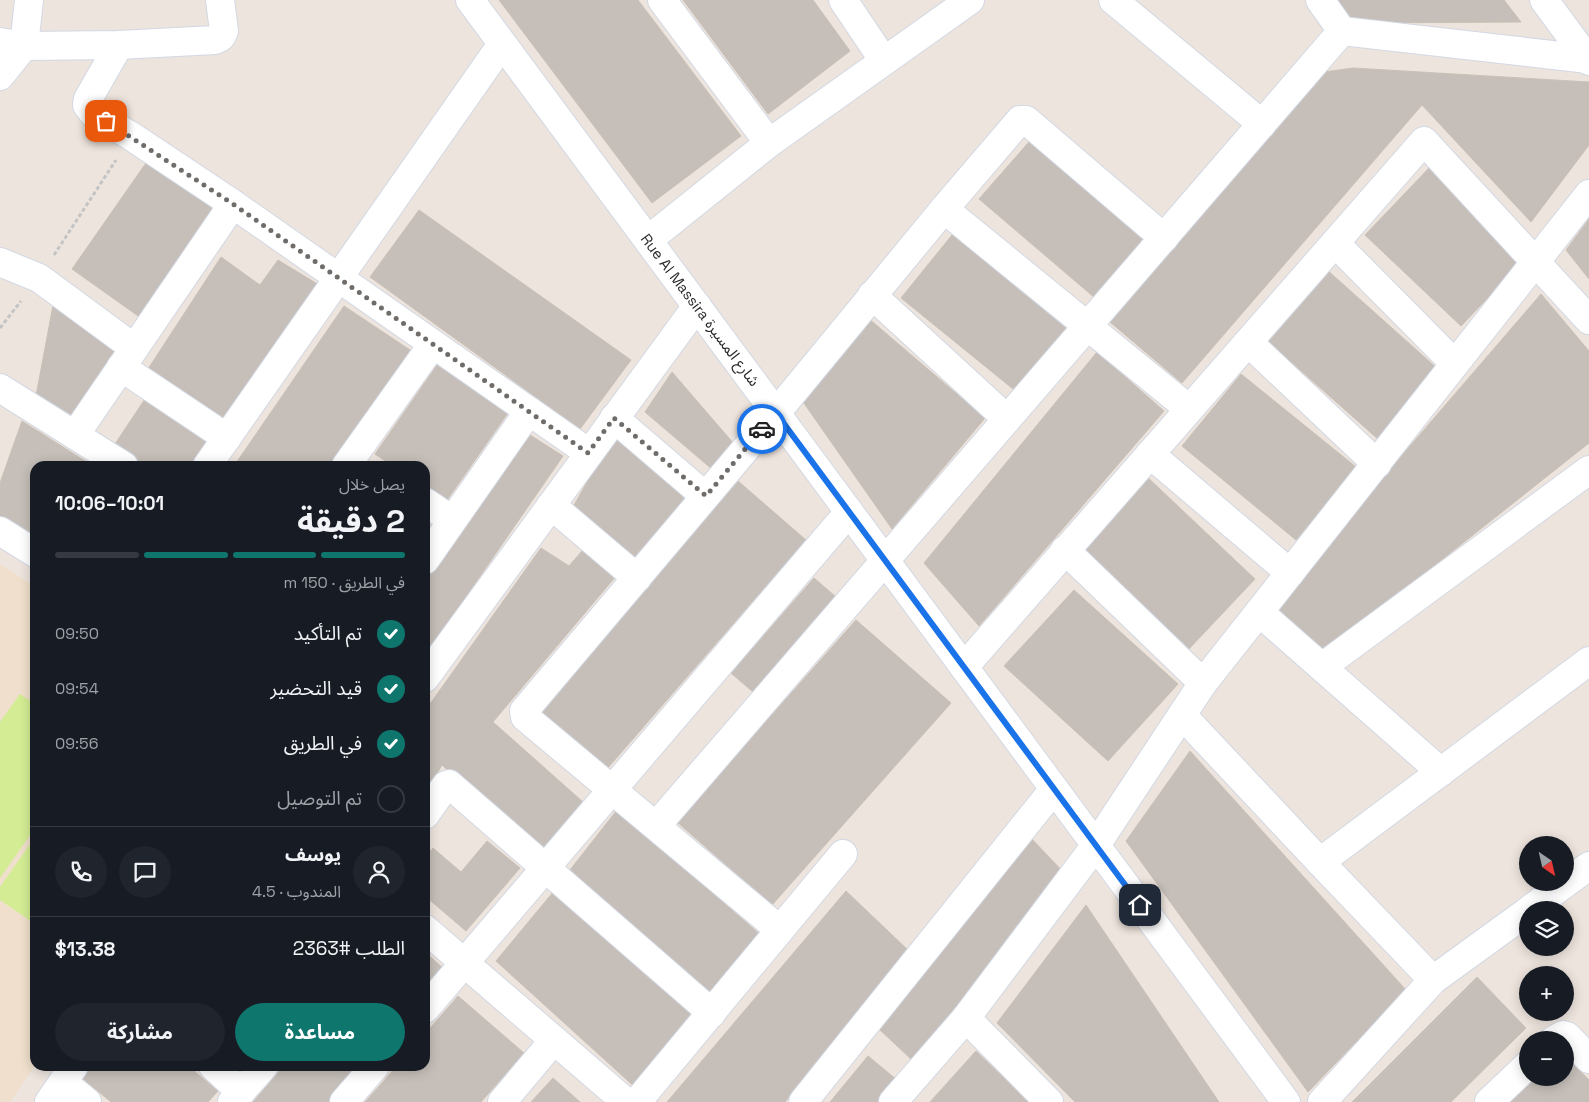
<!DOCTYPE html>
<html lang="ar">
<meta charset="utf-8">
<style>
:root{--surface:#171b24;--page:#20242c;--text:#f1f3f6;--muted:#9ea1a6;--line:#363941;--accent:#0f766e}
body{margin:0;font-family:"Space Grotesk","Noto Sans Arabic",sans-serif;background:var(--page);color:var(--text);direction:rtl;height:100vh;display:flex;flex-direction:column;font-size:19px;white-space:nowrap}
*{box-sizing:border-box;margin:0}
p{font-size:16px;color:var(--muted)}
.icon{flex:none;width:28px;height:28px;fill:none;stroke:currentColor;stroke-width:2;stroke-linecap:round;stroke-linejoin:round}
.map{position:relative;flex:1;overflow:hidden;direction:ltr}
.sheet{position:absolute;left:30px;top:461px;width:400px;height:610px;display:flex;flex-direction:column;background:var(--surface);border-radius:15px;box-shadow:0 2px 12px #0003;direction:rtl}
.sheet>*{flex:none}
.needle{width:32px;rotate:146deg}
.fabs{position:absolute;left:1519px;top:836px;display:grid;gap:10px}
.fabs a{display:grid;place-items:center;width:55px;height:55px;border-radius:50%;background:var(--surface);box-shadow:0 2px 12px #0003;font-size:25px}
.pin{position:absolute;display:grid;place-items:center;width:42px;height:42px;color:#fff;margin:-21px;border-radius:10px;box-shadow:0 2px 8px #0006}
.courier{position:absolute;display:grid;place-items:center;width:50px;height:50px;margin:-25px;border:4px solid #1a73e8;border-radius:50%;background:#fff;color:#222;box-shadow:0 1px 6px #0007}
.headline em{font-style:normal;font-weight:700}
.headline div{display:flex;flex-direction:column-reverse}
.headline{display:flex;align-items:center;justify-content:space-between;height:85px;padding:0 25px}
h1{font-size:32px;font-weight:700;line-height:38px}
.bar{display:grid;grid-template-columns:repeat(4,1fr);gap:8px 5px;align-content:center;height:60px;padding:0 25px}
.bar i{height:6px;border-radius:4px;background:var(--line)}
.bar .current{background:var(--accent)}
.bar p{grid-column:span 4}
.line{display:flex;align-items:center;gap:12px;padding:0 25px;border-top:1px solid var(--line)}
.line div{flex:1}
.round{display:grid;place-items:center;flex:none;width:52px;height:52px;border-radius:26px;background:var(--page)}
ol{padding:0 25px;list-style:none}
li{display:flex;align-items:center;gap:15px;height:55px}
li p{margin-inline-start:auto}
li .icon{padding:5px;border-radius:50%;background:var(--accent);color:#fff;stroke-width:4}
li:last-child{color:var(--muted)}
li i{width:28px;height:28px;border:2px solid var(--line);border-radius:50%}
.action{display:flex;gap:10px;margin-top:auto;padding:10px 25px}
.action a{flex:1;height:58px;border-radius:30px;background:var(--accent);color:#fff;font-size:20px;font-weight:700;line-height:58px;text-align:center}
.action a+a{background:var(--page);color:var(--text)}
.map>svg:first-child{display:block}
.education{fill:#efdfcc}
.pitch{fill:#d4ed94}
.building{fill:#c6bfb9;stroke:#c9c0b7}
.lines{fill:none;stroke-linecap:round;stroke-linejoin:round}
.minor-casing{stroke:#d2d8e4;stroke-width:30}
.path{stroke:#c4c4c4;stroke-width:3;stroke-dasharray:4 2.5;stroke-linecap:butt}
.minor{stroke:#fff;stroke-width:28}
.done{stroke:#6f6c69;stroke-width:5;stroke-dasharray:0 9}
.route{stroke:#1a73e8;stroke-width:6}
.labels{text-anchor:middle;stroke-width:5;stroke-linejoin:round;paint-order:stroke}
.street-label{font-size:15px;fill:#2b2b2b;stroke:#fff}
</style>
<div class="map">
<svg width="1589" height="1102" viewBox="0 0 1589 1102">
<rect width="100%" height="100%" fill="#ede4dd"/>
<polygon class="education" points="0,564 35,587 35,1065 10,1102 0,1102"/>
<g class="pitch">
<polygon points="20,694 35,704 35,828 0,878 0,722"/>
<polygon points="35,837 35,924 0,900 0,887"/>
</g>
<g class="building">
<polygon points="499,0 638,0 741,136 652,203"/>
<polygon points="683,0 813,0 850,51 768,114"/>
<polygon points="1337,0 1504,0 1521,22 1354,23"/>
<polygon points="1353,68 1589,82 1589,145 1531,222 1422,105 1182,383 1110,322 1248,156 1324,72"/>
<polygon points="1035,135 1150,233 1095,298 979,199"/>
<polygon points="146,163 216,210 141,318 72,269"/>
<polygon points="1430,167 1526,258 1461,326 1365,235"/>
<polygon points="419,210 631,360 580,429 370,277"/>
<polygon points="1589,219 1589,279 1566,250"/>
<polygon points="956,230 1073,325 1018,393 901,298"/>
<polygon points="221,257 260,285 278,260 319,285 222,423 148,369"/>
<polygon points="1326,269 1440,371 1379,440 1264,338"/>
<polygon points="1541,294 1589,351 1589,443 1324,653 1273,605"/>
<polygon points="54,300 119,351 70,420 36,396"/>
<polygon points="344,306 410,350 330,466 234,466"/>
<polygon points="868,318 985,418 892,529 801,399"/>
<polygon points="1097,352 1164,411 979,626 924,563"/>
<polygon points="440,361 510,410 445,503 425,489 425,466 393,466 375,454"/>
<polygon points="672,372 734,444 713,470 645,412"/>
<polygon points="1241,374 1356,467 1296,540 1182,446"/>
<polygon points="145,399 209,439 190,466 143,466 113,447"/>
<polygon points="22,421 93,466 35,466 35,539 0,517 0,483"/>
<polygon points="618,427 693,489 630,563 573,507"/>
<polygon points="527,433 563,456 425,656 425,581"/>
<polygon points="1144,474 1255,579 1187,651 1075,546"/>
<polygon points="738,481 806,540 606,770 538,711"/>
<polygon points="541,548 569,566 582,551 616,576 493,722 583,802 540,855 442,765 425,794 425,711"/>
<polygon points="814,578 843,603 760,698 731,673"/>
<polygon points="1074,590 1178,684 1108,761 1004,666"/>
<polygon points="856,620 951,703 772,905 677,822"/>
<polygon points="1190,751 1406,990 1308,1092 1126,841"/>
<polygon points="617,810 763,937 712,995 570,870"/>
<polygon points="1030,837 1065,874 912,1060 878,1028"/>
<polygon points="487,841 520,868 466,931 425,896 425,857 433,848 461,872"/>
<polygon points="554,891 693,1016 637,1089 496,961"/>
<polygon points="846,891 910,952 785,1102 667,1102"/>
<polygon points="1086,905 1219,1102 1075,1102 997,1023"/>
<polygon points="425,952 445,970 425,993"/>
<polygon points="1477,977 1526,1028 1451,1102 1352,1102"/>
<polygon points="458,996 524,1053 481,1102 365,1102 397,1066 425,1066 425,1034"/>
<polygon points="976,1051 1029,1102 930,1102"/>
<polygon points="1565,1055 1589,1080 1589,1102 1498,1102 1528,1078 1565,1078"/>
<polygon points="868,1056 897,1080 878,1102 830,1102"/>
<polygon points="82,1066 188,1066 218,1091 208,1102 111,1102 76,1073"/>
<polygon points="284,1066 361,1066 330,1102 253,1102"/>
<polygon points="553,1078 580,1102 531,1102"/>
</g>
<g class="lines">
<g class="minor-casing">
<g id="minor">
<polyline points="470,0 1286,1102"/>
<polyline points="662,0 769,143"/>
<polyline points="843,0 884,61"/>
<polyline points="1113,0 1262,124"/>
<polyline points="1320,0 1342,31 1588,59"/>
<polyline points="1544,0 1589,61"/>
<polyline points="0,42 24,46 29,0"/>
<polyline points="119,45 88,99 87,105 93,113 131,136 233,204 589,453"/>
<polyline points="0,76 24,46 119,45 215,40 221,37 224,31 220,0"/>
<polyline points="944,209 1189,409"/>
<polyline points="648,240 769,143 970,0"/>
<polyline points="1335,243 1455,364"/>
<polyline points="0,262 39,278 134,348"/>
<polyline points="872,295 1007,419"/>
<polyline points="1248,342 1377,464"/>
<polyline points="121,367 227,438"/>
<polyline points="0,388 124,466"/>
<polyline points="614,418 705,496"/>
<polyline points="75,435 233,204"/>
<polyline points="1150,454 1290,573"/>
<polyline points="207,466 502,44"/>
<polyline points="346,466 433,344"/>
<polyline points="425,502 452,520"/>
<polyline points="551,505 637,578"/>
<polyline points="0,531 35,553"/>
<polyline points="1065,550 1203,683"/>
<polyline points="425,560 529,411"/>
<polyline points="1259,612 1441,772"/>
<polyline points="964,667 1424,141 1589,320"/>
<polyline points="1322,667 1589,470"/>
<polyline points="425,678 697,306"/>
<polyline points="1182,715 1320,862 1433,980"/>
<polyline points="425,815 446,785 449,784 712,1013"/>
<polyline points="656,826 1342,31"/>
<polyline points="1320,862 1589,661"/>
<polyline points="1529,910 1589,866"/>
<polyline points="425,929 626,1102"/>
<polyline points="780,930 525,717 524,711 776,413 944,209 1020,120 1026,120 1164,238"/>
<polyline points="425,1009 849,512"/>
<polyline points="966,1018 1049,1102"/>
<polyline points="1554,1040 1563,1035 1567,1036 1589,1059"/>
<polyline points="213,1066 241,1092"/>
<polyline points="63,1082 87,1102"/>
<polyline points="49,1102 74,1066"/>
<polyline points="232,1102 264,1066"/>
<polyline points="344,1102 375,1066"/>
<polyline points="502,1102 554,1040"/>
<polyline points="637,1102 843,854"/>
<polyline points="803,1102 1054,789"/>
<polyline points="893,1102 966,1018 1096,845 1203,683 1589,194"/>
<polyline points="1322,1102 1433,980 1528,911"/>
<polyline points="1489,1102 1528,1065"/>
</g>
</g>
<g class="path">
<polyline points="54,255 116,160"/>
<polyline points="0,328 21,301"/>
</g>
<use href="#minor" class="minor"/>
</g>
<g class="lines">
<polyline class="done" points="106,121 233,204 588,453 614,418 706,496 762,429"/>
<polyline class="route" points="762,429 776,413 1140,905"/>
</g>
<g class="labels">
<g class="street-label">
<text transform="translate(700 310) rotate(53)" y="5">Rue Al Massira شارع المسيرة</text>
</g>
</g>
</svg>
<div class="fabs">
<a><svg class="needle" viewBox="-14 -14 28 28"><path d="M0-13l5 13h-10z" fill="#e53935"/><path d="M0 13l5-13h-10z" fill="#9ea1a6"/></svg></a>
<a><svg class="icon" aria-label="layers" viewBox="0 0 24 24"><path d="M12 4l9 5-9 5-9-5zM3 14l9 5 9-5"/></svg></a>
<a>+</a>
<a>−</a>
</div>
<div class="pin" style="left:106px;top:121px;background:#ea580c"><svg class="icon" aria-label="bag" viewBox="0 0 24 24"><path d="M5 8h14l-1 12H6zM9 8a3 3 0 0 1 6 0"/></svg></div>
<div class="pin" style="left:1140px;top:905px;background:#1f2937"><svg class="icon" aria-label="home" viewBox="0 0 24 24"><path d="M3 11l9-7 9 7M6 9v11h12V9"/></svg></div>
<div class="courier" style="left:762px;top:429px"><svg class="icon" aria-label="car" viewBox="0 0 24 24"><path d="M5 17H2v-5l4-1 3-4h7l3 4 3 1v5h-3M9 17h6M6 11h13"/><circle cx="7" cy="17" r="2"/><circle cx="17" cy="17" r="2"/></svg></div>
<section class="sheet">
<div class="headline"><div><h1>2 دقيقة</h1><p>يصل خلال</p></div><em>10:01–10:06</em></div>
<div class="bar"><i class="current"></i><i class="current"></i><i class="current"></i><i></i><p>في الطريق · 150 m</p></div>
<ol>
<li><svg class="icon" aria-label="check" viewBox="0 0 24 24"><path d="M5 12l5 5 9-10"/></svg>تم التأكيد<p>09:50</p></li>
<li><svg class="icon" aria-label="check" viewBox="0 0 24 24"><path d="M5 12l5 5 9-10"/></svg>قيد التحضير<p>09:54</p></li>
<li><svg class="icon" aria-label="check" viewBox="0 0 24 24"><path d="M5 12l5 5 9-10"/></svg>في الطريق<p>09:56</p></li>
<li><i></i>تم التوصيل</li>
</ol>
<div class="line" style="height:90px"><a class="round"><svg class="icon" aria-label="person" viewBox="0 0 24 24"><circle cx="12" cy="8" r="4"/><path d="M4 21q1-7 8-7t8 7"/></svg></a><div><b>يوسف</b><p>المندوب · 4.5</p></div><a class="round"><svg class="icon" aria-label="chat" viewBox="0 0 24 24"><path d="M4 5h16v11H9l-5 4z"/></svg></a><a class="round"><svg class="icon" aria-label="phone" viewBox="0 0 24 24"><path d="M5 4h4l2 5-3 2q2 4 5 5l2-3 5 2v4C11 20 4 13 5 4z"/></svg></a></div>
<div class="line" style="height:65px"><div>الطلب #2363</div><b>$13.38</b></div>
<div class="action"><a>مساعدة</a><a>مشاركة</a></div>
</section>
</div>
